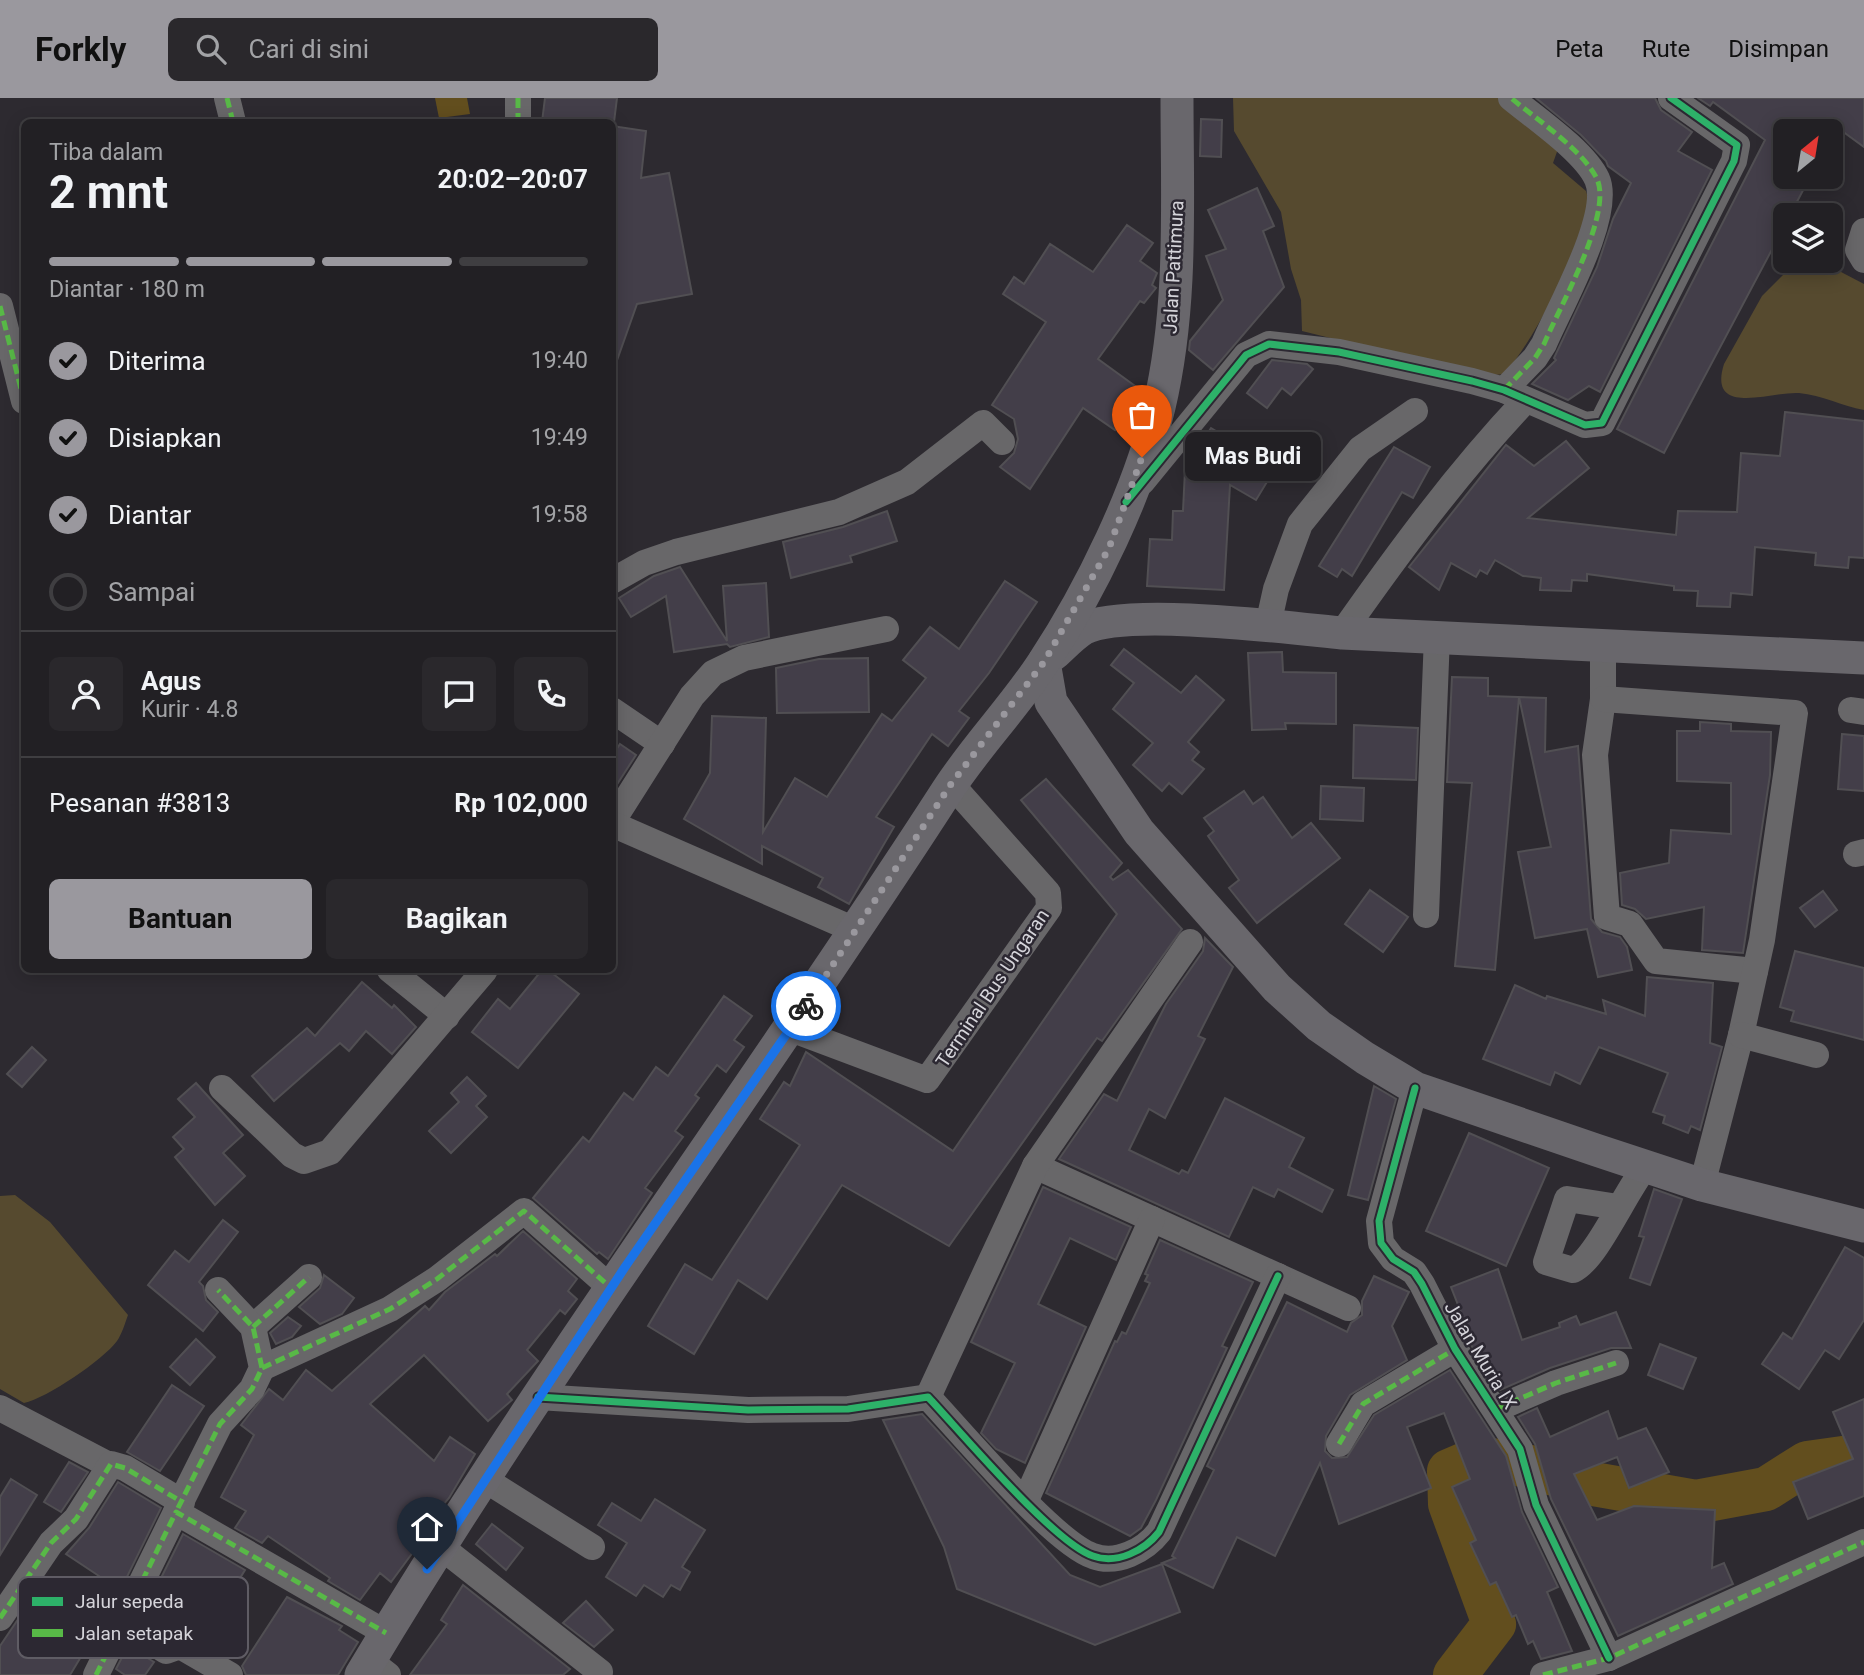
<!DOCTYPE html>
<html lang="id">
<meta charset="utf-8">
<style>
:root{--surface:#222024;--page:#2a282c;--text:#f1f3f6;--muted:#a2a3a6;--line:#3f3e41;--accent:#9a989e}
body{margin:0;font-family:Roboto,sans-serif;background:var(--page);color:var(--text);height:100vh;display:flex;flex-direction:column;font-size:26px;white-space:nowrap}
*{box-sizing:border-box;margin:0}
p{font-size:23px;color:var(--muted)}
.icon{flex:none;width:38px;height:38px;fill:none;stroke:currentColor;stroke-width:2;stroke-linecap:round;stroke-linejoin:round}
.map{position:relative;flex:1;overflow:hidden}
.side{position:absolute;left:21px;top:21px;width:595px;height:854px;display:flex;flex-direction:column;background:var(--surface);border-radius:10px;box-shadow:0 4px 18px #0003,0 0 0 2px var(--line)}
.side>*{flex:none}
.needle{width:46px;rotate:30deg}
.fabs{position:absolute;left:1773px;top:21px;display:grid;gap:14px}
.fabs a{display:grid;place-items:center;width:70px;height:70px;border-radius:10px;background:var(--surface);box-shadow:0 4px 18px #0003,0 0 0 2px var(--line);font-size:35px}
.pin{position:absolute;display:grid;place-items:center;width:60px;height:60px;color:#fff;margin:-72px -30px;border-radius:50% 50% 50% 0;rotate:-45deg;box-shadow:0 0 7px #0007}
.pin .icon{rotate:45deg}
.courier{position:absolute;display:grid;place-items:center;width:70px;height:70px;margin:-35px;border:5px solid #1a73e8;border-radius:50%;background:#fff;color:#222;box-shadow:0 2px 9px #0007}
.bubble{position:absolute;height:49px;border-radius:10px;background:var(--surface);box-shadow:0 4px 18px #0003,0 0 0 2px var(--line);font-size:23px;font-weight:700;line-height:49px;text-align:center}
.head em{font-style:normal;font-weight:700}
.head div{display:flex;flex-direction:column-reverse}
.head{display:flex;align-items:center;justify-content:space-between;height:119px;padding:0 28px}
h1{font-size:46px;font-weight:700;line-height:52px}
.bar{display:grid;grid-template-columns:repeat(4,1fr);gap:10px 7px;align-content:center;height:84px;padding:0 28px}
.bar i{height:9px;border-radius:5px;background:var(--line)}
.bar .on{background:var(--accent)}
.bar p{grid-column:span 4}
.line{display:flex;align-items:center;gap:18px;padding:0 28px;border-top:2px solid var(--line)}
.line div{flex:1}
.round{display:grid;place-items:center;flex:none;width:74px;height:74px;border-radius:10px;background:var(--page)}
ol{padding:0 28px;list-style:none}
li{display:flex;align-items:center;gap:21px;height:77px}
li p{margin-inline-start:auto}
li .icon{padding:7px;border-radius:50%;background:var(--accent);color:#111;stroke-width:4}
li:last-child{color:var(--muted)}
li i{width:38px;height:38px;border:4px solid var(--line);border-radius:50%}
.button{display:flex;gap:14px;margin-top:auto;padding:14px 28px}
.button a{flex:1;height:80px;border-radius:10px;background:var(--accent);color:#111;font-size:28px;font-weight:700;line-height:80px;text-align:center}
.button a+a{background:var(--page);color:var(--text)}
header{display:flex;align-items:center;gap:42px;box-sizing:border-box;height:98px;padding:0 35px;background:var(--accent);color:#111}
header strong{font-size:33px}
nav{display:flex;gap:38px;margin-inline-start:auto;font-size:24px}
.search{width:490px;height:63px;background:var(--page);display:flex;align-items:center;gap:18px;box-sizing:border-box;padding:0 24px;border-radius:10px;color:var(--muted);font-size:26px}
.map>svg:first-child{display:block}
.green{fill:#564a2f}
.water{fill:#624e1e}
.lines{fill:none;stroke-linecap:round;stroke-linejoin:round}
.river{stroke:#624e1e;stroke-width:44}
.building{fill:#433e49;stroke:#514f53;stroke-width:2}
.minor{stroke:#686769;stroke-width:26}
.major{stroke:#69676c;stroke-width:33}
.quiet{stroke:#58b947;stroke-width:5;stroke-dasharray:10 5;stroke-linecap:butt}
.cycleway-casing{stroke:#2c2832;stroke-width:11}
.cycleway{stroke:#2db169;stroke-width:7}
.done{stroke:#9a989e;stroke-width:7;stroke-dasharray:0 12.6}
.route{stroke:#1a73e8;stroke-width:9}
.labels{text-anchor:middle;stroke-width:5;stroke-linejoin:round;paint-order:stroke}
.street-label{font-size:19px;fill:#d5d4da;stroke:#2c2832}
.key{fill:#2c2832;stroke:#5f5c64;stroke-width:2}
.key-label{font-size:19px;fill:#d5d4da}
</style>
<header>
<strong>Forkly</strong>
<div class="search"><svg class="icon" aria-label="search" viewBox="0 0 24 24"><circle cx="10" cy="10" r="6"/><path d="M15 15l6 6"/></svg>Cari di sini</div>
<nav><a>Peta</a><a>Rute</a><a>Disimpan</a></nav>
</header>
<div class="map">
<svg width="1864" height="1577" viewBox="0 0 1864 1577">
<rect width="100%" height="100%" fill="#2d2a30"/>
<g class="green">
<path d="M1233,0H1501L1558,51L1553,65L1586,93L1594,121C1565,173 1542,229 1505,276L1484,278L1302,233L1301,202L1291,171L1281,114L1234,33Z"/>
<path d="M1797,163H1820L1864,186V312C1842,308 1822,297 1799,295C1773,293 1707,320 1724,266L1762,198Z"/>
<path d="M15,1097L50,1124L128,1217C125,1225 122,1236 117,1243C103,1262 47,1300 24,1305L0,1291V1098Z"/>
</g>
<polygon class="water" points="435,0 467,0 470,16 439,20"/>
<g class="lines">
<polyline class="river" points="1455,1577 1494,1526 1450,1406 1449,1373 1477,1361 1512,1364 1582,1384 1696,1404 1766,1391 1807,1365 1864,1357"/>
</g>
<g class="building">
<polygon points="545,0 617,0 614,24 542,24"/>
<polygon points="1536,0 1655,0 1661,12 1692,34 1678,53 1712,72 1600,294 1589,288 1568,302 1532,286 1556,262 1554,260 1597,169 1613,121 1631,85 1608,68 1606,63 1581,37"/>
<polygon points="1698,0 1864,0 1864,49 1842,33 1785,33 1785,79 1810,79 1790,117 1785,117 1785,127 1664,355 1617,331 1765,42 1713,4 1710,8"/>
<polygon points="1201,21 1222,22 1221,59 1200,58"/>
<polygon points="612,28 646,33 641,80 669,75 692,196 637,206 615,268"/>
<polygon points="1257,90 1274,128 1263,133 1284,189 1213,272 1189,252 1190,243 1223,202 1206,158 1226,151 1208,112"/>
<polygon points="1127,127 1153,145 1140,163 1157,175 1152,187 1156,190 1144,205 1140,203 1098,261 1142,293 1115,332 1083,310 1030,391 1000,369 1014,355 1018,341 1014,321 992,307 1046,224 1003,196 1014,179 1024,186 1050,146 1093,174"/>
<polygon points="1272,262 1307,266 1313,271 1291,297 1282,290 1267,310 1247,295"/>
<polygon points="1785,314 1864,323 1864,460 1849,459 1848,470 1815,467 1816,455 1755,449 1752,497 1731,495 1730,509 1697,508 1698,493 1674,492 1674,488 1587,476 1587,483 1572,482 1571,493 1540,492 1541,480 1523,478 1495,462 1487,476 1480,472 1476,479 1451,465 1439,492 1409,469 1506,347 1534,368 1566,343 1589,370 1528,420 1676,437 1678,413 1737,414 1741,355 1780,358"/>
<polygon points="1211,330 1276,369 1256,402 1230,387 1224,492 1147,488 1150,441 1172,442 1173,413 1183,413 1185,372"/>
<polygon points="1394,349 1430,369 1413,400 1402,394 1352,478 1342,471 1337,479 1319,468"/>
<polygon points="887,413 897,443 850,458 852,464 791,480 783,444 843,429"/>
<polygon points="680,469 727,543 723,488 766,485 769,539 730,549 727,546 674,554 666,498 631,519 619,500 654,478"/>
<polygon points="1005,483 1037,504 989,575 959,613 969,620 948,648 932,636 876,719 894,729 849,806 818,789 823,780 762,748 762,766 684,721 710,675 712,618 766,620 763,734 795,680 827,699 882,616 892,623 926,580 903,562 930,529 959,551"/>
<polygon points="1124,551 1181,595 1196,578 1224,602 1188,644 1199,654 1192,662 1204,671 1182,696 1169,685 1162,693 1133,667 1153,645 1113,611 1134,585 1111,567"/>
<polygon points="1282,554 1283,574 1336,575 1336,626 1285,625 1286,631 1252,632 1248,555"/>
<polygon points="868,560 869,614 777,615 776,570 819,561"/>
<polygon points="1452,579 1488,580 1488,598 1546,600 1545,654 1578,648 1591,821 1602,834 1620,839 1627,849 1632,872 1598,879 1587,831 1535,840 1518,754 1551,749 1519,599 1495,872 1455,868 1472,685 1447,684"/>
<polygon points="1700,624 1731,626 1731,633 1771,634 1770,677 1743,855 1702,852 1704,809 1646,821 1635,811 1622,807 1620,775 1669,765 1671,732 1731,736 1731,685 1677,683 1677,633 1700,633"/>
<polygon points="1354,627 1418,630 1416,682 1353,680"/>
<polygon points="1842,636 1864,638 1864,693 1838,691"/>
<polygon points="620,646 636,657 612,694 612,658"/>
<polygon points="1046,681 1122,765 1110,779 1113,782 1128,772 1182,831 1102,943 1097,940 949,1148 842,1087 767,1201 738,1182 694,1256 648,1228 685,1166 712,1182 800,1047 760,1021 784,984 790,988 806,954 953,1053 1117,816 1021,702"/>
<polygon points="1321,688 1364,690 1363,723 1320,721"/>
<polygon points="1244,693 1253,706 1263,699 1292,740 1311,725 1340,760 1257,825 1229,790 1239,782 1208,738 1214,733 1204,720"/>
<polygon points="1370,792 1408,819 1383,854 1345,826"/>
<polygon points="1823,793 1837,812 1815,829 1800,810"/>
<polygon points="1205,840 1233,869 1198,938 1205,941 1165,1020 1149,1011 1129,1052 1179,1076 1182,1072 1188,1075 1225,1000 1304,1040 1289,1069 1333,1092 1322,1114 1278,1091 1274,1099 1253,1089 1229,1139 1059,1061 1104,996 1117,1003 1166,906 1203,853"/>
<polygon points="1795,853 1864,870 1864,942 1791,923 1794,913 1780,909"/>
<polygon points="542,872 548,872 579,896 518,970 472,934 498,901 510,911"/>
<polygon points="1647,879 1713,885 1710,945 1722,949 1700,1032 1691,1028 1688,1035 1663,1025 1665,1018 1653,1014 1668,975 1599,949 1580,986 1555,974 1550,987 1483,961 1515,887 1546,901 1547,898 1606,916 1603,902 1645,918"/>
<polygon points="362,884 392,910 394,907 416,929 392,956 366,933 349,953 340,945 274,1003 252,978 307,930 315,938"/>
<polygon points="724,898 752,918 734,942 744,949 726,974 717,967 695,997 699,1000 675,1033 683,1039 645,1090 652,1095 608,1161 599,1154 597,1156 533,1100 583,1039 589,1044 624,995 633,1002 656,969 668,978"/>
<polygon points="32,949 46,962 22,989 7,976"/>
<polygon points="467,979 486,998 476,1008 487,1019 451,1055 429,1033 459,1004 451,995"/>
<polygon points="196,985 243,1037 223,1055 245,1078 215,1107 175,1059 184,1051 173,1039 195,1019 178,1001"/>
<polygon points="1374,988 1396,1001 1368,1102 1348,1097"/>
<polygon points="1469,1035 1549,1070 1506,1168 1426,1133"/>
<polygon points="1043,1089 1131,1129 1116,1162 1070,1140 1038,1206 1086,1229 1025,1365 996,1351 981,1335 1015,1265 971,1244"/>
<polygon points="1654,1091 1682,1101 1650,1187 1630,1180 1644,1139 1639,1138"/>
<polygon points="223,1122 238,1134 199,1184 203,1188 206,1202 218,1214 203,1233 148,1187 175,1153 189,1164"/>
<polygon points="523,1133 577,1181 568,1193 577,1201 565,1216 560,1212 527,1252 538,1263 507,1296 512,1302 488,1323 424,1257 370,1306 434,1363 450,1339 475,1356 449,1400 438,1413 432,1407 409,1438 419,1446 391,1484 380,1475 360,1502 328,1483 330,1480 268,1438 262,1445 235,1430 246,1413 221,1399 254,1337 241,1327 269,1291 283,1302 306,1272 332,1293 425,1208 429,1212 445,1194 495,1156 497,1158"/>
<polygon points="1160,1142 1253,1184 1222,1248 1227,1250 1156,1402 1141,1430 1130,1438 1046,1395 1115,1243 1117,1244 1122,1234 1126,1236 1150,1185 1145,1183 1148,1177 1145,1176"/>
<polygon points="1845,1149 1864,1160 1864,1222 1839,1261 1825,1252 1799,1291 1762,1266 1783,1235 1792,1241"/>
<polygon points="1498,1171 1522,1242 1560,1229 1559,1225 1576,1218 1580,1227 1616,1214 1631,1250 1611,1250 1550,1270 1500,1292 1471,1247 1473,1245 1451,1189"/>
<polygon points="324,1177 354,1200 342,1216 320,1226 299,1209 320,1190"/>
<polygon points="1374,1178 1409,1194 1392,1228 1407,1262 1350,1297 1326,1338 1325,1353 1332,1360 1347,1359 1374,1317 1450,1272 1506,1358 1522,1414 1558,1489 1547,1494 1572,1553 1541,1561 1533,1543 1528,1546 1516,1517 1512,1519 1496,1484 1490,1487 1470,1445 1476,1442 1452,1389 1470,1381 1444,1315 1407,1329 1431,1390 1339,1426 1320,1365 1275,1458 1237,1439 1213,1490 1162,1465 1175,1460 1172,1458 1214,1372 1207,1368 1287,1204 1347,1234 1351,1225 1362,1217 1362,1203"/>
<polygon points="288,1219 301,1228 292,1239 276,1246 270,1235"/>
<polygon points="196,1241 215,1259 190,1287 170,1269"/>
<polygon points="1660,1246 1696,1260 1683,1291 1648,1277"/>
<polygon points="172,1287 204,1308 160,1373 127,1354"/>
<polygon points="1864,1301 1864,1398 1808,1421 1793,1384 1853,1361 1833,1314"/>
<polygon points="1537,1310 1550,1339 1608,1313 1618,1341 1646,1330 1669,1374 1629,1390 1617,1359 1574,1376 1597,1422 1634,1408 1715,1412 1712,1470 1724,1465 1733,1486 1618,1538 1551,1401 1535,1346 1518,1319"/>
<polygon points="922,1316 1070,1477 1100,1489 1162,1466 1180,1514 1095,1547 957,1491 944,1449 883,1322"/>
<polygon points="69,1364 88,1374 61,1414 44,1404"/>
<polygon points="11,1381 37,1397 0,1457 0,1399"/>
<polygon points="118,1384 161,1410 119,1495 96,1484 99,1478 66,1456 89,1430"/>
<polygon points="655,1401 705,1432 682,1469 690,1474 680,1492 671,1487 663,1499 644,1487 636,1498 606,1479 627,1445 598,1427 612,1405 641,1423"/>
<polygon points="492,1426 523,1450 506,1472 476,1446"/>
<polygon points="183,1436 245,1472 237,1485 248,1491 215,1548 149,1504"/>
<polygon points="463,1487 570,1571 563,1577 410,1577 447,1526 441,1522"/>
<polygon points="287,1499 342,1528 339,1532 358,1544 338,1577 246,1577 242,1568"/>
<polygon points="586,1503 613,1532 594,1549 563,1525"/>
<polygon points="25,1511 85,1552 70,1577 0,1577 0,1548"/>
<polygon points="128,1548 154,1564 145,1577 125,1577 116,1571"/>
</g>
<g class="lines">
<g class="minor">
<polyline points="227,0 233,24"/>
<polyline points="518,0 518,24"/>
<polyline points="1864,133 1858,152 1864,162"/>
<polyline points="0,208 24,303"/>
<path d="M1504,292L1535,260L1544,246C1559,210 1613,116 1597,81C1584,53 1535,20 1511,0"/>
<polyline points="1142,384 1246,257 1269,246 1339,254 1472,283 1504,292 1585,327 1602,325 1734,63 1737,47 1671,0"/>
<polyline points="612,483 644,465 676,454 839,414 907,384 983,325 1002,344"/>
<polyline points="1268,527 1276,491 1300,426 1360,351 1415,313"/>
<path d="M1342,535C1399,454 1457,375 1525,303"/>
<polyline points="1603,547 1603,601 1595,657 1607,819 1630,826 1656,863 1755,873"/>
<polyline points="1603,601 1795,615 1762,842 1741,937 1702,1087"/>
<polyline points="612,612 662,646"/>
<polyline points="1851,612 1864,614"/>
<polyline points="612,724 692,598 713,575 744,560 886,531"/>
<polyline points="612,726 857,833"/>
<polyline points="1856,756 1864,754"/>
<polyline points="1426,817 1437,538"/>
<polyline points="390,872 447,918"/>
<polyline points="791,931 927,982 1049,810 1048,795 951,686"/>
<polyline points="1741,937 1816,957"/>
<polyline points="222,990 292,1057 304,1063 330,1054 485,872"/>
<polyline points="1415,990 1379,1123 1381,1145 1393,1161 1414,1174 1422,1186 1455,1251 1520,1351 1536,1407 1609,1560"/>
<polyline points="1035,1068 1348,1210"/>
<path d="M1618,1109L1567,1101L1546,1164L1573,1172C1596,1162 1626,1092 1646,1068"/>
<polyline points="253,1229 309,1179"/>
<polyline points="262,1270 390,1211 437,1181 524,1113 611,1190"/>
<path d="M538,1299L748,1312L848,1311L928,1299C961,1334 1054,1445 1093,1458C1117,1467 1145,1452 1159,1434L1278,1178"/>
<polyline points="928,1299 1035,1068 1190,844"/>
<polyline points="0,1310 109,1367"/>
<polyline points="1496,1311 1556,1285 1616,1265"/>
<polyline points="1339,1346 1363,1306 1455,1251"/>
<polyline points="484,1381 592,1449"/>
<polyline points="1026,1402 1152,1121"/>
<polyline points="176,1414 220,1326 252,1291 262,1270 253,1229 218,1192"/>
<polyline points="441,1449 600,1574"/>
<polyline points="0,1520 51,1445 76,1421 111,1366 125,1370 182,1404"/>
<polyline points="121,1525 166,1553 180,1548 230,1577"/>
<polyline points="370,1563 388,1577"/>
<polyline points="96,1577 176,1414 386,1535"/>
<polyline points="1543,1577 1609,1560 1864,1444"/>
</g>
<g class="major">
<path d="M1054,556C1063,548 1073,537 1083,531C1125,509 1290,530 1342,535L1864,560"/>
<polyline points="1044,564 1051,604 1139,734 1277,890 1319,928 1365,960 1415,990 1596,1052 1702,1087 1864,1128"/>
<path d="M361,1577C542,1274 754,992 945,696C974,650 1013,611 1043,565C1090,494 1140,392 1159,309C1183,208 1177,102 1177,0"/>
</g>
<g class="quiet">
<polyline points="227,0 233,24"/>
<polyline points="518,0 518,24"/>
<polyline points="0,208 24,303"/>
<path d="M1504,292L1535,260L1544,246C1559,210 1613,116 1597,81C1584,53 1535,20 1511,0"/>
<polyline points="253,1229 309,1179"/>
<polyline points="262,1270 390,1211 437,1181 524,1113 611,1190"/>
<polyline points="1496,1311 1556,1285 1616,1265"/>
<polyline points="1339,1346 1363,1306 1455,1251"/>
<polyline points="178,1410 220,1326 252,1291 262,1270 253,1229 218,1192"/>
<polyline points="0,1520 51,1445 76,1421 111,1366 125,1370 182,1404"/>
<polyline points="96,1577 176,1414 386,1535"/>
<polyline points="1543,1577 1609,1560 1864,1444"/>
</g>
<g class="cycleway-casing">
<g id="cycleway">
<polyline points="1126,404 1246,257 1269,246 1339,254 1472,283 1504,292 1585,327 1602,325 1734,63 1737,47 1671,0"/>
<polyline points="1415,990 1379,1123 1381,1145 1393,1161 1414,1174 1422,1186 1455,1251 1520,1351 1536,1407 1609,1560"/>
<path d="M538,1299L748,1312L848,1311L928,1299C961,1334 1054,1445 1093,1458C1117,1467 1145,1452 1159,1434L1278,1178"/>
</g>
</g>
<use href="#cycleway" class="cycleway"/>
</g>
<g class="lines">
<polyline class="done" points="806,908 951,686 1044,564 1109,450 1142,359"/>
<polyline class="route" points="427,1471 625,1169 806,908"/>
</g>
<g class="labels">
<g class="street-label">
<text transform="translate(1173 169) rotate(-87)" y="7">Jalan Pattimura</text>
<text transform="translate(992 890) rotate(-56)" y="7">Terminal Bus Ungaran</text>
<text transform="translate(1481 1257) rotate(59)" y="7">Jalan Muria IX</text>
</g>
</g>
<rect x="18" y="1479" width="230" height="81" rx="10" class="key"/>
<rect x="32" y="1499" width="31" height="9" fill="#2db169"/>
<rect x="32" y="1531" width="31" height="8" fill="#58b947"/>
<g class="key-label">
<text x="75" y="1510">Jalur sepeda</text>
<text x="75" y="1542">Jalan setapak</text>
</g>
</svg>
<div class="fabs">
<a><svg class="needle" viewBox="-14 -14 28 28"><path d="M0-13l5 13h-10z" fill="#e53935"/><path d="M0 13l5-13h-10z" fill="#a2a3a6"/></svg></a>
<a><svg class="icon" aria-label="layers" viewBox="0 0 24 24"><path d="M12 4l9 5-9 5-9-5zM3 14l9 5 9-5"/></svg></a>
</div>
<div class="pin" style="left:1142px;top:359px;background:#ea580c"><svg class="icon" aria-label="bag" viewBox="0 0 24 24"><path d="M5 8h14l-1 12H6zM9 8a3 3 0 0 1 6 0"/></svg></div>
<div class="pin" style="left:427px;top:1471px;background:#1f2937"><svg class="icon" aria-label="home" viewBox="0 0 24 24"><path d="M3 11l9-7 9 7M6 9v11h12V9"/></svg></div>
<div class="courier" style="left:806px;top:908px"><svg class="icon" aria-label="bike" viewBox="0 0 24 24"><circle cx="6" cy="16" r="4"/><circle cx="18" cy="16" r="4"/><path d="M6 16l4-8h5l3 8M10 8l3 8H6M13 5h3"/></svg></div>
<div class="bubble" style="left:1185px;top:334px;width:136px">Mas Budi</div>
<section class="side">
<div class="head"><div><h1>2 mnt</h1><p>Tiba dalam</p></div><em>20:02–20:07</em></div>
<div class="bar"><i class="on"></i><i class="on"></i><i class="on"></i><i></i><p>Diantar · 180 m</p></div>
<ol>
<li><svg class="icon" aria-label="check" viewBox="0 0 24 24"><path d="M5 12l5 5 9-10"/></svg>Diterima<p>19:40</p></li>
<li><svg class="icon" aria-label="check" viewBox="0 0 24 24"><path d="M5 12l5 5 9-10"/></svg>Disiapkan<p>19:49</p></li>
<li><svg class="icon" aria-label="check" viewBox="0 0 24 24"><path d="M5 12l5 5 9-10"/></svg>Diantar<p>19:58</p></li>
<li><i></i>Sampai</li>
</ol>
<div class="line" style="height:126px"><a class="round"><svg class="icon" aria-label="person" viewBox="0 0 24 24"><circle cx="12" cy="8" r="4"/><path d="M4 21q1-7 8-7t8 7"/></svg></a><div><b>Agus</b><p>Kurir · 4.8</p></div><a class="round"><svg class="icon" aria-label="chat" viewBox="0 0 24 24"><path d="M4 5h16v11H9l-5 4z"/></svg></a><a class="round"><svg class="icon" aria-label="phone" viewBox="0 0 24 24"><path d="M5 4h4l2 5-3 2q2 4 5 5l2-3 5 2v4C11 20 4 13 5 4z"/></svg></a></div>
<div class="line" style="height:91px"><div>Pesanan #3813</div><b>Rp 102,000</b></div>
<div class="button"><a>Bantuan</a><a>Bagikan</a></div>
</section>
</div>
